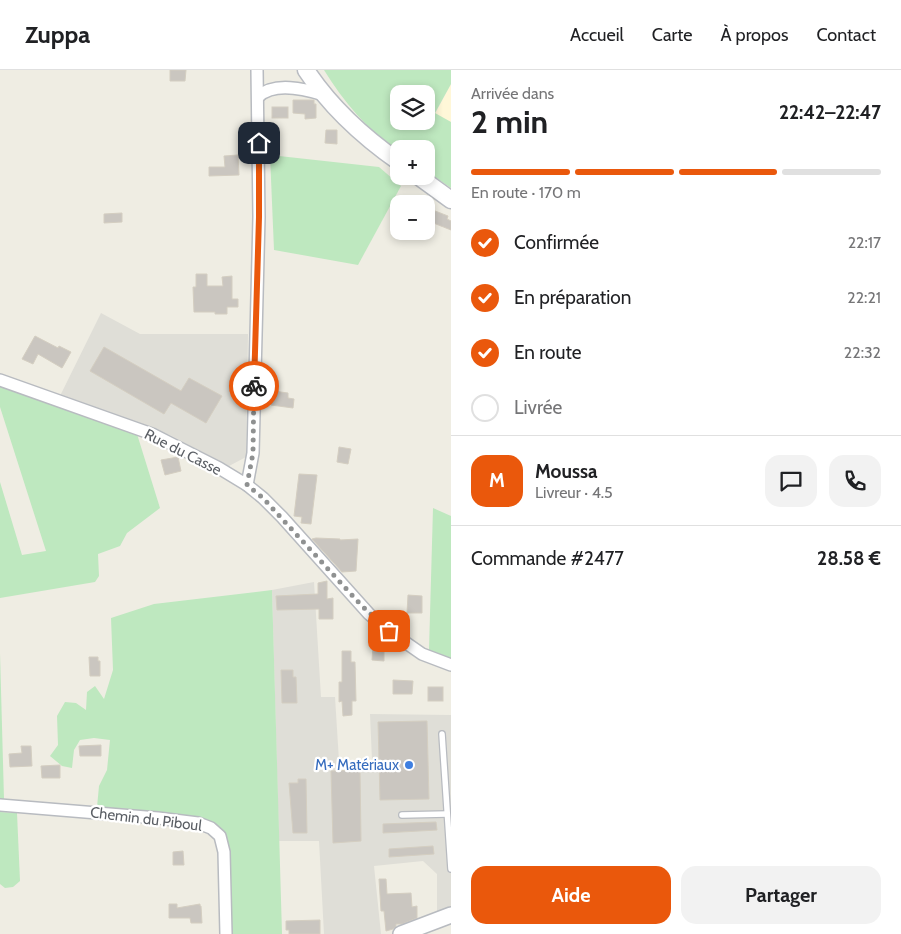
<!DOCTYPE html>
<html lang="fr">
<meta charset="utf-8">
<style>
:root{--surface:#fff;--page:#f2f2f2;--text:#202124;--muted:#757577;--line:#e0e0e0;--accent:#ea580c}
body{margin:0;font-family:Cabin,sans-serif;background:var(--page);color:var(--text);height:100vh;display:flex;flex-direction:column;font-size:19px;white-space:nowrap}
*{box-sizing:border-box;margin:0}
p{font-size:16px;color:var(--muted)}
.icon{flex:none;width:28px;height:28px;fill:none;stroke:currentColor;stroke-width:2;stroke-linecap:round;stroke-linejoin:round}
.map{position:relative;flex:1;overflow:hidden}
.side{display:flex;flex-direction:column;background:var(--surface);width:450px}
.side>*{flex:none}
.tools{position:absolute;left:390px;top:15px;display:grid;gap:10px}
.tools a{display:grid;place-items:center;width:45px;height:45px;border-radius:10px;background:var(--surface);box-shadow:0 2px 8px #0003;font-size:25px}
.pin{position:absolute;display:grid;place-items:center;width:42px;height:42px;color:#fff;margin:-21px;border-radius:10px;box-shadow:0 2px 8px #0006}
.courier{position:absolute;display:grid;place-items:center;width:50px;height:50px;margin:-25px;border:4px solid #ea580c;border-radius:50%;background:#fff;color:#222;box-shadow:0 1px 6px #0007}
.head em{font-style:normal;font-weight:700}
.head div{display:flex;flex-direction:column-reverse}
.head{display:flex;align-items:center;justify-content:space-between;height:85px;padding:0 20px}
h1{font-size:32px;font-weight:700;line-height:38px}
.bar{display:grid;grid-template-columns:repeat(4,1fr);gap:8px 5px;align-content:center;height:60px;padding:0 20px}
.bar i{height:6px;border-radius:4px;background:var(--line)}
.bar .selected{background:var(--accent)}
.bar p{grid-column:span 4}
.line{display:flex;align-items:center;gap:12px;padding:0 20px;border-top:1px solid var(--line)}
.line div{flex:1}
.round{display:grid;place-items:center;flex:none;width:52px;height:52px;border-radius:15px;background:var(--page)}
ol{padding:0 20px;list-style:none}
li{display:flex;align-items:center;gap:15px;height:55px}
li p{margin-inline-start:auto}
li .icon{padding:5px;border-radius:50%;background:var(--accent);color:#fff;stroke-width:4}
li:last-child{color:var(--muted)}
li i{width:28px;height:28px;border:2px solid var(--line);border-radius:50%}
.cta{display:flex;gap:10px;margin-top:auto;padding:10px 20px}
.cta a{flex:1;height:58px;border-radius:15px;background:var(--accent);color:#fff;font-size:20px;font-weight:700;line-height:58px;text-align:center}
.cta a+a{background:var(--page);color:var(--text)}
header{display:flex;align-items:center;gap:30px;box-sizing:border-box;height:70px;padding:0 25px;background:var(--surface);border-bottom:1px solid var(--line)}
header strong{font-size:24px}
nav{display:flex;gap:28px;margin-inline-start:auto;font-size:18px}
main{display:flex;flex:1;min-height:0}
.map>svg:first-child{display:block}
.commercial{fill:#fff7d8}
.industrial{fill:#dfded7}
.green{fill:#bee8bf;fill-rule:evenodd}
.building{fill:#cac6c0;stroke:#d4cec1}
.lines{fill:none;stroke-linecap:round;stroke-linejoin:round}
.service-casing{stroke:#b8bbc0;stroke-width:8}
.minor-casing{stroke:#b8bbc0;stroke-width:14}
.tertiary-casing{stroke:#b8bbc0;stroke-width:18}
.secondary-casing{stroke:#b9bcc2;stroke-width:19}
.service{stroke:#fff;stroke-width:5.5}
.minor{stroke:#fff;stroke-width:11}
.tertiary{stroke:#fff;stroke-width:15}
.secondary{stroke:#fff;stroke-width:16}
.done{stroke:#8f9191;stroke-width:5;stroke-dasharray:0 9}
.route{stroke:#ea580c;stroke-width:6}
.shop-dot{fill:#3f7fe0;stroke:#fff;stroke-width:2}
.labels{text-anchor:middle;stroke-width:4.5;stroke-linejoin:round;paint-order:stroke}
.street-label{font-size:15px;fill:#5b5f65;stroke:#fff}
.shop-label{font-size:15px;fill:#366cbe;stroke:#fff;text-anchor:end}
</style>
<header>
<strong>Zuppa</strong>
<nav><a>Accueil</a><a>Carte</a><a>À propos</a><a>Contact</a></nav>
</header>
<main>
<div class="map">
<svg width="451" height="864" viewBox="0 0 451 864">
<rect width="100%" height="100%" fill="#efede3"/>
<polygon class="commercial" points="451,14 451,52 435,44"/>
<g class="industrial">
<polygon points="101,243 140,264 248,264 246,387 229,396 170,365 60,326"/>
<polygon points="314,512 321,627 335,627 339,691 372,690 370,644 451,645 451,838 437,844 437,804 423,791 374,796 381,864 324,864 319,771 279,771 272,520"/>
</g>
<g class="green">
<path d="M324,0H451V14L435,43L451,52V118L426,101V79H399V82C368,61 343,31 324,0ZM399,24H426V51H399Z"/>
<polygon points="270,85 379,97 401,116 358,195 274,180"/>
<polygon points="0,315 137,364 160,438 127,463 120,476 98,484 99,506 95,512 0,528 0,412 22,485 46,481 0,337"/>
<polygon points="433,438 451,446 451,591 429,580"/>
<polygon points="272,520 282,864 229,864 227,772 220,759 209,751 130,739 97,737 99,716 107,700 110,670 94,668 80,670 74,680 72,698 62,696 50,686 58,675 57,646 65,632 76,633 86,640 87,622 95,616 104,629 113,600 111,548 154,534"/>
<polygon points="0,583 4,729 0,729"/>
<polygon points="0,742 17,743 20,811 13,817 5,818 0,814"/>
</g>
<g class="building">
<polygon points="170,0 186,0 185,11 170,11"/>
<polygon points="293,30 314,30 314,34 316,34 316,48 305,49 305,44 293,43"/>
<rect x="272" y="37" width="16" height="11"/>
<polygon points="326,60 337,60 337,74 325,73"/>
<polygon points="238,85 239,105 209,106 209,97 225,97 224,86"/>
<polygon points="430,139 448,146 447,149 451,151 451,160 426,150"/>
<polygon points="122,143 122,152 104,153 104,144"/>
<polygon points="196,204 207,204 207,216 223,216 222,207 232,206 232,229 238,229 238,237 227,237 227,244 215,244 215,242 194,242 193,217 196,217"/>
<polygon points="35,266 58,278 59,276 71,282 62,298 38,284 33,294 22,289"/>
<polygon points="104,277 181,321 189,308 222,326 206,353 171,333 164,344 90,301"/>
<polygon points="273,321 288,323 288,328 294,329 293,338 271,335"/>
<polygon points="339,377 351,379 348,394 337,392"/>
<polygon points="178,387 181,401 165,405 161,390"/>
<polygon points="299,404 317,405 311,454 301,453 302,447 294,446"/>
<polygon points="316,468 340,469 340,470 358,469 356,501 342,502 312,469"/>
<polygon points="327,511 327,529 333,528 333,549 319,549 319,539 277,540 276,526 318,524 318,513"/>
<polygon points="408,525 422,526 422,543 407,543"/>
<polygon points="373,576 384,576 384,591 372,590"/>
<polygon points="342,581 351,581 351,592 355,592 356,631 352,631 352,645 343,646 342,631 339,632 339,612 342,612"/>
<polygon points="89,587 98,587 98,591 100,591 100,606 90,606"/>
<polygon points="281,600 293,600 293,607 296,607 297,633 282,633"/>
<polygon points="393,610 413,611 412,624 393,624"/>
<rect x="428" y="617" width="15" height="14"/>
<polygon points="427,651 429,729 380,730 378,652"/>
<polygon points="101,675 101,686 80,686 79,676"/>
<polygon points="21,676 31,676 32,696 10,697 9,684 22,683"/>
<polygon points="60,695 60,708 42,708 41,696"/>
<polygon points="360,700 361,771 333,773 331,701"/>
<polygon points="298,709 306,709 307,763 293,763 289,713 298,713"/>
<polygon points="436,752 437,760 383,763 383,754"/>
<polygon points="433,776 434,784 389,787 389,779"/>
<polygon points="183,781 184,795 173,795 173,782"/>
<polygon points="379,809 386,809 387,824 411,823 412,837 417,836 417,848 402,854 396,854 396,856 393,859 386,861 384,841 381,841"/>
<polygon points="169,834 177,834 177,838 200,834 200,836 201,836 202,853 191,853 190,848 169,848"/>
<polygon points="320,850 320,864 289,864 289,860 286,860 286,851"/>
</g>
<g class="lines">
<g class="service-casing">
<g id="service">
<polyline points="442,664 451,799"/>
<polyline points="402,745 447,744"/>
</g>
</g>
<g class="minor-casing">
<g id="minor">
<path d="M258,27C274,11 305,19 324,25"/>
<polyline points="0,310 152,364 219,398 247,415 263,428 282,447 369,544 389,561 422,584 451,595"/>
<polyline points="247,415 253,383 259,147 257,0"/>
<polyline points="0,735 158,748 198,753 211,758 220,766 224,782 226,864"/>
</g>
</g>
<g class="tertiary-casing">
<polyline id="tertiary" points="401,864 451,845"/>
</g>
<g class="secondary-casing">
<g id="secondary">
<path d="M306,0C331,38 362,66 399,92"/>
<polyline points="418,106 451,130"/>
</g>
</g>
<use href="#service" class="service"/>
<use href="#minor" class="minor"/>
<use href="#tertiary" class="tertiary"/>
<use href="#secondary" class="secondary"/>
</g>
<g class="lines">
<polyline class="done" points="254,316 253,383 247,415 263,428 362,536 389,561"/>
<polyline class="route" points="254,316 259,147 259,73"/>
</g>
<circle class="shop-dot" cx="409" cy="695" r="5"/>
<g class="labels">
<g class="street-label">
<text transform="translate(183 382) rotate(27)" y="5">Rue du Casse</text>
<text transform="translate(146 749) rotate(7)" y="5">Chemin du Piboul</text>
</g>
<g class="shop-label">
<text x="399" y="700">M+ Matériaux</text>
</g>
</g>
</svg>
<div class="tools">
<a><svg class="icon" aria-label="layers" viewBox="0 0 24 24"><path d="M12 4l9 5-9 5-9-5zM3 14l9 5 9-5"/></svg></a>
<a>+</a>
<a>−</a>
</div>
<div class="pin" style="left:389px;top:561px;background:#ea580c"><svg class="icon" aria-label="bag" viewBox="0 0 24 24"><path d="M5 8h14l-1 12H6zM9 8a3 3 0 0 1 6 0"/></svg></div>
<div class="pin" style="left:259px;top:73px;background:#1f2937"><svg class="icon" aria-label="home" viewBox="0 0 24 24"><path d="M3 11l9-7 9 7M6 9v11h12V9"/></svg></div>
<div class="courier" style="left:254px;top:316px"><svg class="icon" aria-label="bike" viewBox="0 0 24 24"><circle cx="6" cy="16" r="4"/><circle cx="18" cy="16" r="4"/><path d="M6 16l4-8h5l3 8M10 8l3 8H6M13 5h3"/></svg></div>
</div>
<section class="side">
<div class="head"><div><h1>2 min</h1><p>Arrivée dans</p></div><em>22:42–22:47</em></div>
<div class="bar"><i class="selected"></i><i class="selected"></i><i class="selected"></i><i></i><p>En route · 170 m</p></div>
<ol>
<li><svg class="icon" aria-label="check" viewBox="0 0 24 24"><path d="M5 12l5 5 9-10"/></svg>Confirmée<p>22:17</p></li>
<li><svg class="icon" aria-label="check" viewBox="0 0 24 24"><path d="M5 12l5 5 9-10"/></svg>En préparation<p>22:21</p></li>
<li><svg class="icon" aria-label="check" viewBox="0 0 24 24"><path d="M5 12l5 5 9-10"/></svg>En route<p>22:32</p></li>
<li><i></i>Livrée</li>
</ol>
<div class="line" style="height:90px"><b class="round" style="background:var(--accent);color:#fff">M</b><div><b>Moussa</b><p>Livreur · 4.5</p></div><a class="round"><svg class="icon" aria-label="chat" viewBox="0 0 24 24"><path d="M4 5h16v11H9l-5 4z"/></svg></a><a class="round"><svg class="icon" aria-label="phone" viewBox="0 0 24 24"><path d="M5 4h4l2 5-3 2q2 4 5 5l2-3 5 2v4C11 20 4 13 5 4z"/></svg></a></div>
<div class="line" style="height:65px"><div>Commande #2477</div><b>28.58 €</b></div>
<div class="cta"><a>Aide</a><a>Partager</a></div>
</section>
</main>
